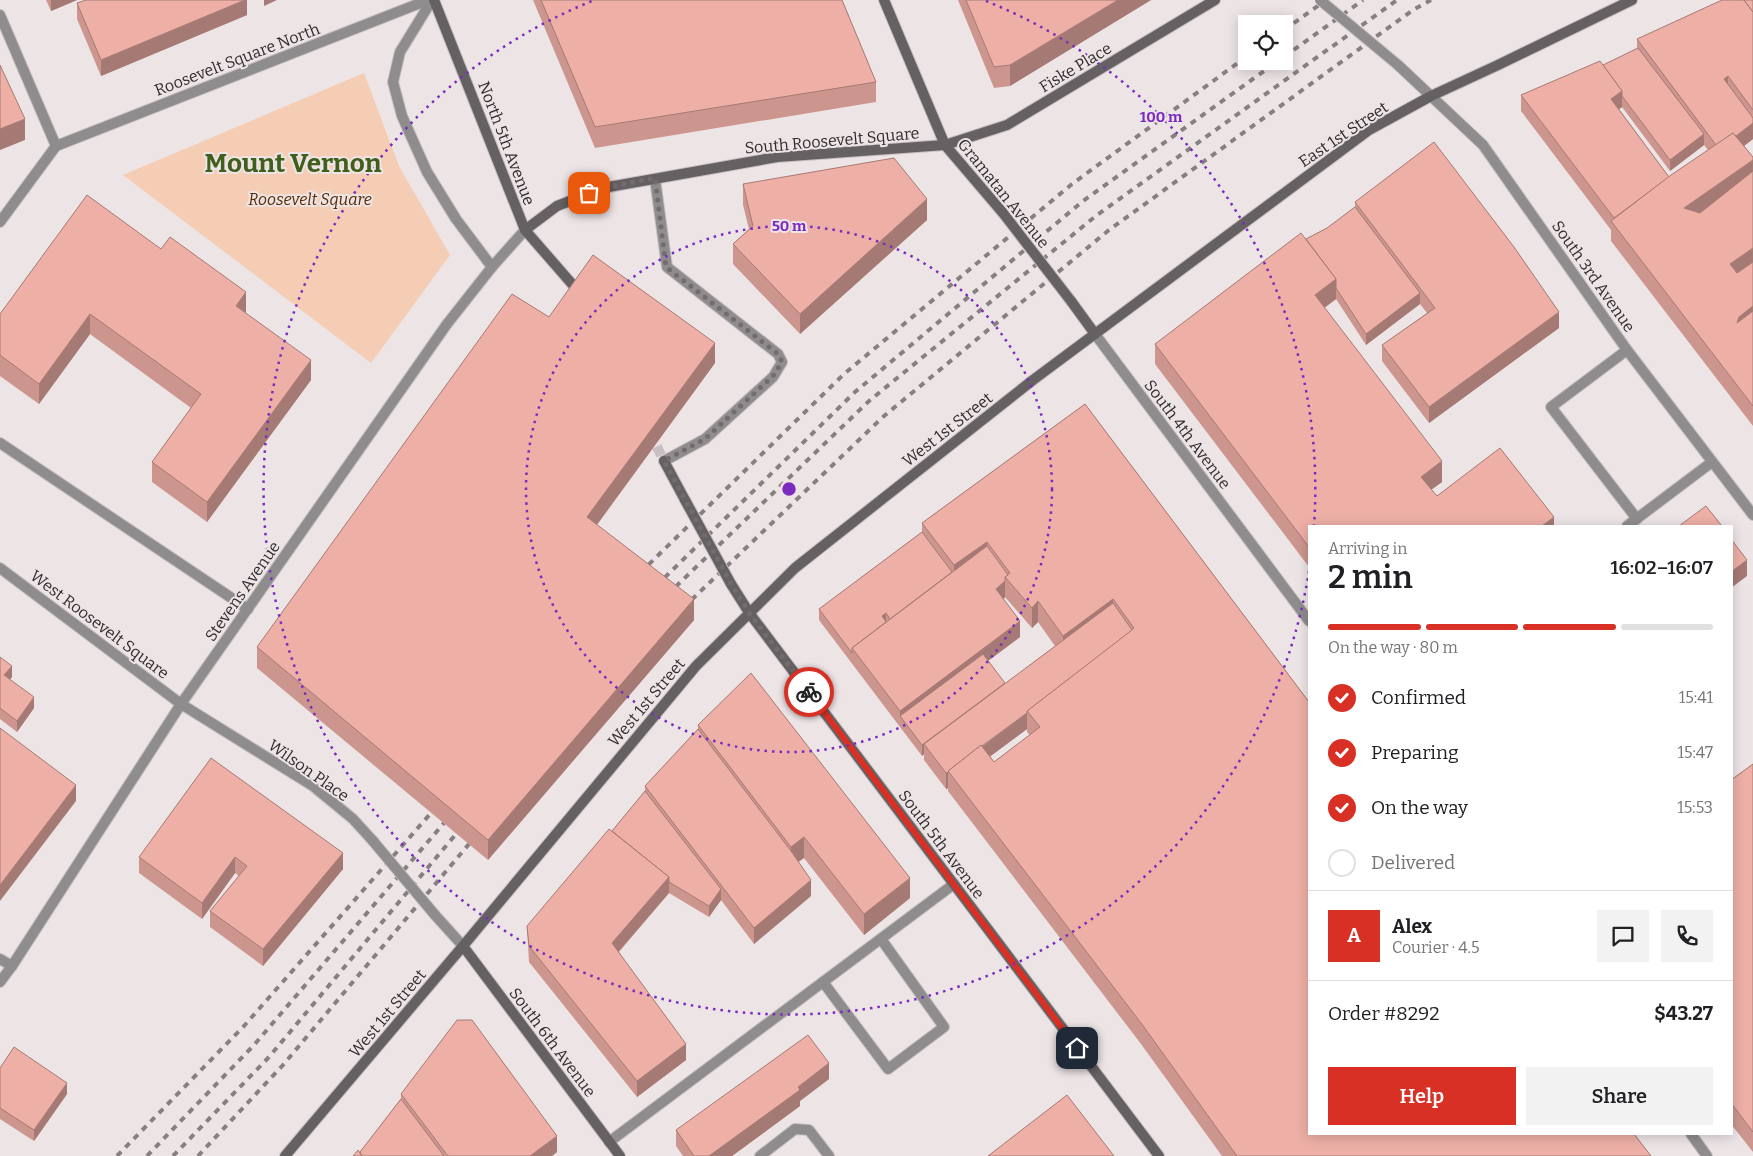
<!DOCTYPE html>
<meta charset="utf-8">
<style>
:root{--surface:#fff;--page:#f2f2f2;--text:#202124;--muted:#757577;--line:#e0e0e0;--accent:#d93025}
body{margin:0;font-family:Bitter,serif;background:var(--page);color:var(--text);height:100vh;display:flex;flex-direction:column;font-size:19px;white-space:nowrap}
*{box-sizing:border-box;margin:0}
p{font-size:16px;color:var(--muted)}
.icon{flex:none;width:28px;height:28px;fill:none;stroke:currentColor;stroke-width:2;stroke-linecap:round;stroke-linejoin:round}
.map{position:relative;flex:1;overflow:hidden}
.sheet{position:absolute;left:1308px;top:525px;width:425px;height:610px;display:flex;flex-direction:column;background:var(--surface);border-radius:0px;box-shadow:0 2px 12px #0003}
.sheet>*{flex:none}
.fabs{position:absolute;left:1238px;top:15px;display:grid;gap:10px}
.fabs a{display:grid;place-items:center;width:55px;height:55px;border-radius:0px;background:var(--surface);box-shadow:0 2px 12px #0003;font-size:25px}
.pin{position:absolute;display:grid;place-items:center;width:42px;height:42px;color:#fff;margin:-21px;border-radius:10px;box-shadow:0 2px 8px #0006}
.courier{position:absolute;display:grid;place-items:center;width:50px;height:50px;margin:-25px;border:4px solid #d93025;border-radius:50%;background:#fff;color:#222;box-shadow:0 1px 6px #0007}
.summary em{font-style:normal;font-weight:600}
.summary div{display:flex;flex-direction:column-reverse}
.summary{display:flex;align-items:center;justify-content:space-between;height:85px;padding:0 20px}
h1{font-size:32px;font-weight:600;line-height:38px}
.bar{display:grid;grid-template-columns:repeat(4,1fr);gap:8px 5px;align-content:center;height:60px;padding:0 20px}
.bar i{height:6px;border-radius:4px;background:var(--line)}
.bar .current{background:var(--accent)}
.bar p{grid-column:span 4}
.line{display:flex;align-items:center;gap:12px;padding:0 20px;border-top:1px solid var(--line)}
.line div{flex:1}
.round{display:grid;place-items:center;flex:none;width:52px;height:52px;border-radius:0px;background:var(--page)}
ol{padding:0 20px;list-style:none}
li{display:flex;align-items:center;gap:15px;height:55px}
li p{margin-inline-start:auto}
li .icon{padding:5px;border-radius:50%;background:var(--accent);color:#fff;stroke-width:4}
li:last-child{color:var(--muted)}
li i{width:28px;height:28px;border:2px solid var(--line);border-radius:50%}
.action{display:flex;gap:10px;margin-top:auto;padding:10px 20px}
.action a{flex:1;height:58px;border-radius:0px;background:var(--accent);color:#fff;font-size:20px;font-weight:600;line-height:58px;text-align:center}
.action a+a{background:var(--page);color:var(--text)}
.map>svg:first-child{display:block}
.green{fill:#f4cdb4}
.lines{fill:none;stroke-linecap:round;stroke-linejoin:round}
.secondary-tunnel{stroke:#c7bfc1;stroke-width:10;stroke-dasharray:10 5;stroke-linecap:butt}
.lane-casing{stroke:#c7bfc1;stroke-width:12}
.street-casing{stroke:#c7bfc1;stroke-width:12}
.secondary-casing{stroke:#c7bfc1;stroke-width:12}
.lane{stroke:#8f8c8e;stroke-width:10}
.street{stroke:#8f8c8e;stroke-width:10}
.secondary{stroke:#656163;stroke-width:10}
.rail{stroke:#868081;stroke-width:4;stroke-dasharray:6 6;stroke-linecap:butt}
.lane-bridge-casing{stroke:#c7bfc1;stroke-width:12;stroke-linecap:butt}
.street-bridge-casing{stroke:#c7bfc1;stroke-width:12;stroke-linecap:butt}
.secondary-bridge-casing{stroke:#c7bfc1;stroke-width:12;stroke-linecap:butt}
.lane-bridge{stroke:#8f8c8e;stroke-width:10}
.street-bridge{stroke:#8f8c8e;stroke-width:10}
.secondary-bridge{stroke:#656163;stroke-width:10}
.wall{fill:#cc968f;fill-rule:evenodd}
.shaded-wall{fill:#a67a74}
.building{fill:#edafa6;stroke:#a67a74}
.done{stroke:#726c6e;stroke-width:5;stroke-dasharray:0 9}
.route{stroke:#d93025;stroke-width:6}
.ring{fill:none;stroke:#7b2cbf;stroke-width:2.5;stroke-dasharray:2.5 5}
.labels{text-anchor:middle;stroke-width:4;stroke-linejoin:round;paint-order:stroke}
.street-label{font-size:16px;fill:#302c2d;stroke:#ede4e6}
.park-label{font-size:16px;font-style:italic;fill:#582a02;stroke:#ede4e6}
.town-label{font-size:26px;font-weight:bold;fill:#415f1c;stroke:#ede4e6}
.centre{fill:#7b2cbf;stroke:#ede4e6;stroke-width:2.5}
.ring-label{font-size:15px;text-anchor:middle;font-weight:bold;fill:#7b2cbf;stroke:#ede4e6;stroke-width:4;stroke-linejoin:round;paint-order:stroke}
</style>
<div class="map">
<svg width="1753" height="1156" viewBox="0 0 1753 1156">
<rect width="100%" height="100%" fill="#ede4e6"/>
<polygon class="green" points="364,73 399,166 450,255 371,363 123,175"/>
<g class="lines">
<polyline class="secondary-tunnel" points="650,433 664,461"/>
<g class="lane-casing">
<g id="lane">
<polyline points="432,0 400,52 393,82 402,116 427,172 456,219 492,267"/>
<polyline points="655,179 667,267 778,354 782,362 773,377 705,439 664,461"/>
<polyline points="1627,350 1551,407 1637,519"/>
<polyline points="0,443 248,609"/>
<polyline points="1627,526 1712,462"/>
<polyline points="0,959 12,966"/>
<polyline points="823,982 888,1069 944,1027 881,939"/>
<polyline points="609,1142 954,884"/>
<polyline points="760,1156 795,1129 809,1130 829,1156"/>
</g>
</g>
<g class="street-casing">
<g id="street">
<polyline points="0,15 56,146"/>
<polyline points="1398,65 1483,145 1627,350 1753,515"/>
<polyline points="56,146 428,0"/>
<polyline points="0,222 56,146"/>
<polyline points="1095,334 1309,621"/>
<polyline points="0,568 181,704 313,786 353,819 373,841"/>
<polyline points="435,915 463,946"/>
<polyline points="0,982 12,966 181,704 447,324 492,267 525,230"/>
<polyline points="1691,1134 1707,1156"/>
</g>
</g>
<g class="secondary-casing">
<g id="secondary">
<polyline points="434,0 525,230 572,284"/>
<polyline points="884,0 945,145 1003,213"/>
<polyline points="525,230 557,206 603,188 777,157 945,145 1007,125 1215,0"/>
<polyline points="1071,301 1095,334"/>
<polyline points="664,461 685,500"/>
<polyline points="731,584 750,614 1159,1156"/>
<polyline points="463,946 620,1156"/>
<polyline points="285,1156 463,946 696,666 795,568 1033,380 1369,130 1431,96 1498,65 1632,0"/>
</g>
</g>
<use href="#lane" class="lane"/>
<use href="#street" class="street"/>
<use href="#secondary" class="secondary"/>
<g class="rail">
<polyline points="1284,30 1326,0"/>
<polyline points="1284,57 1363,0"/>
<polyline points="640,573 844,374 1072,184 1246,57"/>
<polyline points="656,586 855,392 1083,201 1278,61"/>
<polyline points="667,595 869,401 1097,215 1397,0"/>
<polyline points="683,608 884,416 1109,230 1413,10 1431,0"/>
<polyline points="117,1156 244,1026 431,813"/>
<polyline points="147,1156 254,1045 444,823"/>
<polyline points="173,1156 269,1057 456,834"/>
<polyline points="198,1156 283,1065 469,844"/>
</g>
<g class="lane-bridge-casing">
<polyline id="lane-bridge" points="1320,0 1398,65"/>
</g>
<g class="street-bridge-casing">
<polyline id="street-bridge" points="373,841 435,915"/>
</g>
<g class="secondary-bridge-casing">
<g id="secondary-bridge">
<polyline points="1003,213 1071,301"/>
<polyline points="685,500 731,584"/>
</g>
</g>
<use href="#lane-bridge" class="lane-bridge"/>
<use href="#street-bridge" class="street-bridge"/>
<use href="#secondary-bridge" class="secondary-bridge"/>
</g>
<g class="wall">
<polygon points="46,0 77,0 51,11"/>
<polygon points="247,0 247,15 101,76 77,19 77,3"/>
<polygon points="533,0 842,0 876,82 876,102 595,148"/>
<polygon points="958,0 1151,0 1010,86 994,88"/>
<path d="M1753,0V139L1744,146L1753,157V426L1611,241V230L1521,111V95L1603,65L1637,49V39ZM1622,107L1670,171L1704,145L1708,150L1669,177L1619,109Z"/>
<polygon points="743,184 927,220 800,334 733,264 733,244 749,229 743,205"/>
<polygon points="1355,202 1559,328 1429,423 1382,361 1382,345 1427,313 1420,304 1366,345 1336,299 1324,308 1442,482 1431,490 1437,496 1554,526 1309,526 1309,567 1155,364 1155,344 1306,239 1327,228 1355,207"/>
<polygon points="246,313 311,380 207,522 152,482 152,462 191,408 90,334 39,404 0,376 0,314"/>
<polygon points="549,317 715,363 597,525 694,620 488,860 257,668 257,647"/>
<path d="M1085,404L1651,1156H1222L1141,1044L948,791V788L946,789L924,760V754L922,756L819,620V609L922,532V523ZM1005,597L1032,628L1038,622L1055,646L1005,684L988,661L1020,637L1004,599ZM1027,729V732L1030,735L994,762L990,756Z"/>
<polygon points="0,657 12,677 10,679 34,708 17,732 0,719"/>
<polygon points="698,725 910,898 864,935 804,858 798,862 811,896 754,944 721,900 709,917 669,893 619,952 686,1060 637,1097 529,962 527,926 612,831 645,791 645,786 698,729"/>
<polygon points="1753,764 1753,1152 1731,1124 1731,780"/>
<polygon points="343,853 343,869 263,966 210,927 210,911 239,876 235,873 202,919 139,873 139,857"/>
<polygon points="0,1068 67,1094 34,1141 0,1119"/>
<polygon points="829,1079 800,1101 800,1106 732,1156 683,1156 676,1146 676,1130"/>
<polygon points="401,1094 557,1152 552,1156 353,1156 360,1152 401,1099"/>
</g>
<g class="shaded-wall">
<polygon points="51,0 77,0 51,11"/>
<polygon points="245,0 247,0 247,15 101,76 101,60"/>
<polygon points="264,0 277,0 264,6"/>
<polygon points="1118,0 1151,0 1010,86 1010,65"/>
<polygon points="1728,76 1728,92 1724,79"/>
<polygon points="1622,91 1622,107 1611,115 1611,99"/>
<polygon points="25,119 25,140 0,150 0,129"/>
<polygon points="1753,123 1753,139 1719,165 1719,149"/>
<polygon points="1704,134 1704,145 1670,171 1670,160"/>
<polygon points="1753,160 1753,180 1684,229 1684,208"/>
<polygon points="927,199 927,220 800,334 800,314"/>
<polygon points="1753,248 1753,269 1730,284 1730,264"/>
<polygon points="1336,279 1336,299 1315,315 1315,295"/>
<polygon points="246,292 246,313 236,306"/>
<polygon points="1420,293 1420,304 1366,345 1366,334"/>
<polygon points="1753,306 1753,327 1737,323 1739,317"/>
<polygon points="1559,312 1559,328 1429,423 1429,407"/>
<polygon points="90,314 90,334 39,404 39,384"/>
<polygon points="715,343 715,363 587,538 587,517"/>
<polygon points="311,360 311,380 207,522 207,502"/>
<polygon points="1442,461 1442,482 1421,497 1421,477"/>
<polygon points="1554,517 1554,526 1542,526"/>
<polygon points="987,542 987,562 954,574 954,565"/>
<polygon points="1747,560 1747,576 1731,588 1731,572"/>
<polygon points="1005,581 1005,597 996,605 996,589"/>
<polygon points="694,599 694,620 488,860 488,840"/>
<polygon points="1113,599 1113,619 1063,657 1063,636"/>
<polygon points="1038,601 1038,622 1032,628 1032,608"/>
<polygon points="886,613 886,624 882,616"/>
<polygon points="1020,621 1020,637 905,723 900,716 900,711"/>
<polygon points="12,666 12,677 4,686 4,675"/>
<polygon points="1005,683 1005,694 924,744 924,754 922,756 922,745"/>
<polygon points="34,697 34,708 17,732 17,721"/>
<polygon points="1027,713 1027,729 956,782 949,772"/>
<polygon points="948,772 948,788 946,789 946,773"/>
<polygon points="76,785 76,801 0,901 0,885"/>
<polygon points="804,837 804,858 791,867 791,847"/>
<polygon points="343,853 343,869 263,966 263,949"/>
<polygon points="235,857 235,873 202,919 202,903"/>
<polygon points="669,877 669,893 612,959 612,943"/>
<polygon points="910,878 910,898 864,935 864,914"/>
<polygon points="811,880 811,896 754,944 754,928"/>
<polygon points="721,889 721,900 709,917 709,906"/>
<polygon points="686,1044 686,1060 637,1097 637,1081"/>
<polygon points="829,1063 829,1079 800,1101 800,1106 732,1156 709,1156 798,1087"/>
<polygon points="67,1083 67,1094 34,1141 34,1130"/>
<polygon points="557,1136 557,1152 552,1156 530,1156"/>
</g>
<g class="building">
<polygon points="86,0 245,0 101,60 77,3"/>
<polygon points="541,0 842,0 876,82 595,127"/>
<polygon points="966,0 1118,0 1010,65 994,67"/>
<polygon points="1722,0 1744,0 1753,12 1753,110 1728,76 1724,79 1753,118 1753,123 1736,136 1733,133 1716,145 1637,39"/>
<polygon points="1744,0 1753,0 1753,12"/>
<polygon points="1638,48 1704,134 1670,160 1622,96 1622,91 1603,65"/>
<polygon points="1600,61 1622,91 1611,99 1669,177 1614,218 1521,95"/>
<polygon points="0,65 25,119 0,129"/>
<polygon points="1733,133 1753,157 1753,160 1684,208 1700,213 1753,171 1753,248 1730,264 1737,273 1753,262 1753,306 1739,317 1737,323 1753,311 1753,406 1611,221 1671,175"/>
<polygon points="1434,142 1514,247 1559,312 1429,407 1382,345 1435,308 1355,202"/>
<polygon points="894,158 927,199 800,314 733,244 753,226 743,184"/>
<polygon points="87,195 161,249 170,237 246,292 236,306 311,360 207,502 152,462 201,394 90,314 39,384 0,355 0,314"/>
<polygon points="1355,207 1420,293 1366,334 1336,288 1336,279 1306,239 1327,228"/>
<polygon points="1301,233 1336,279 1315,295 1442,461 1421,477 1437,496 1500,448 1554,517 1542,526 1309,526 1309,547 1155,344"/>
<polygon points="593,255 715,343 587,517 694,599 488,840 257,647 512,294 549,317"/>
<polygon points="1085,404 1309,702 1309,1134 1634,1134 1651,1156 1237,1156 1141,1023 948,771 981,745 994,762 1040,727 1027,711 1134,628 1113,599 1063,636 1038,601 1032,608 1005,577 1010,573 987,542 954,565 922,523"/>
<polygon points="1706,506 1722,526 1679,526"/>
<polygon points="922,532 952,572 890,619 886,613 882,616 886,622 852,648 852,653 819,609"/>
<polygon points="1731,539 1747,560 1731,572"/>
<polygon points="987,546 1008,575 1005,577 1005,581 996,589 1020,621 900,711 852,648"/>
<polygon points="1113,603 1132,630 1027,711 1027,713 982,746 981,745 948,771 949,772 946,773 924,744"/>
<polygon points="983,654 1005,683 922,745 900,716"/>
<polygon points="0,657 12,666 4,675 34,697 17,721 0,708"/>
<polygon points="751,673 910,878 864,914 804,837 791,847 698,725"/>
<polygon points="0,728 76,785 0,885"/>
<polygon points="698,729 791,851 811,880 754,928 645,786"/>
<polygon points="211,758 343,853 263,949 210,911 247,866 235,857 202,903 139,857"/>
<polygon points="1753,764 1753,1132 1731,1103 1731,780"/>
<polygon points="645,791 721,889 709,906 669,882 669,877 612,831"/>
<polygon points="609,829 669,877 612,943 686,1044 637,1081 529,946 527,926"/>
<polygon points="457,1020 472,1020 557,1136 530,1156 448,1156 401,1094"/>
<polygon points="808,1035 829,1063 798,1087 800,1090 709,1156 694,1156 676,1130"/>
<polygon points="14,1047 67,1083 34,1130 0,1108 0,1068"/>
<polygon points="1067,1095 1114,1156 988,1156"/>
<polygon points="401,1099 444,1156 362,1156 360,1152"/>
<polygon points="358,1150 362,1156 353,1156"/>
</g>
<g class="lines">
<polyline class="done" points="589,193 603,188 655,178 666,267 778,354 782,362 773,376 705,439 664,461 731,584 750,614 809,692"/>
<polyline class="route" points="809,692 1077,1048"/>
</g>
<g class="ring">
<circle cx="789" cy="489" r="263"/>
<path d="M1309 571A526 526 0 1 1 592 1M986 1A526 526 0 0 1 1314 526"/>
</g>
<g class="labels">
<g class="street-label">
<text transform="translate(237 59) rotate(-21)" y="6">Roosevelt Square North</text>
<text transform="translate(1075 67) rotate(-31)" y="6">Fiske Place</text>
<text transform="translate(1343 134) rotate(-34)" y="6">East 1st Street</text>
<text transform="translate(832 140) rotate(-5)" y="6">South Roosevelt Square</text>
<text transform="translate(507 143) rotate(69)" y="6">North 5th Avenue</text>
<text transform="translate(1004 193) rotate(51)" y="6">Gramatan Avenue</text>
<text transform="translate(1594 276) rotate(55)" y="6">South 3rd Avenue</text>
<text transform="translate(947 429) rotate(-38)" y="6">West 1st Street</text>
<text transform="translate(1188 434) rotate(53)" y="6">South 4th Avenue</text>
<text transform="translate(242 591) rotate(-55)" y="6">Stevens Avenue</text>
<text transform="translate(100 624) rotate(37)" y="6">West Roosevelt Square</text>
<text transform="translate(646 702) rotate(-50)" y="6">West 1st Street</text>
<text transform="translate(309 770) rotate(35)" y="6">Wilson Place</text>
<text transform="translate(942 844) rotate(53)" y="6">South 5th Avenue</text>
<text transform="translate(387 1013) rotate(-50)" y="6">West 1st Street</text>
<text transform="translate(553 1042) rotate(53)" y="6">South 6th Avenue</text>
</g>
<g class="park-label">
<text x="310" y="205">Roosevelt Square</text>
</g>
<g class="town-label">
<text x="293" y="172">Mount Vernon</text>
</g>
</g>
<circle cx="789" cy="489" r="8" class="centre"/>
<g class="ring-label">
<text x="1161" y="122">100 m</text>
<text x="789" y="231">50 m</text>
</g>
</svg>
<div class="fabs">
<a><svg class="icon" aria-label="locate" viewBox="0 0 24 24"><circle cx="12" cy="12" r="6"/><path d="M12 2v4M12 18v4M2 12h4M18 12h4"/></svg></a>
</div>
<div class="pin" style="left:589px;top:193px;background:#ea580c"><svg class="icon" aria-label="bag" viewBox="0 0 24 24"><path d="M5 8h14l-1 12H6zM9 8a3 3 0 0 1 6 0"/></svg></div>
<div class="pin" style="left:1077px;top:1048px;background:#1f2937"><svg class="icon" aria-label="home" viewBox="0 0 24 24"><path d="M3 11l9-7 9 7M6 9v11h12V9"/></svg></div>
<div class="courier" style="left:809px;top:692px"><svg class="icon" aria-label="bike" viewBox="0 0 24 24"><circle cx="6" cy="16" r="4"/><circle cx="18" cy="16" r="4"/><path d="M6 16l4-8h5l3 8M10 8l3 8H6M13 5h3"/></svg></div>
<section class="sheet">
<div class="summary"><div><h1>2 min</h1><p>Arriving in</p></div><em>16:02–16:07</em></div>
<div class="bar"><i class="current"></i><i class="current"></i><i class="current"></i><i></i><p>On the way · 80 m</p></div>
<ol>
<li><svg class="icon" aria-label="check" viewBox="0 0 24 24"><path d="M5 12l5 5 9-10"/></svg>Confirmed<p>15:41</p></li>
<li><svg class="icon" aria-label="check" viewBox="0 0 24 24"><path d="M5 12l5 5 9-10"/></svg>Preparing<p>15:47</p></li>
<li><svg class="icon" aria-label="check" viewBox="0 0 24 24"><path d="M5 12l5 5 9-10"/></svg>On the way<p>15:53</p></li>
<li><i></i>Delivered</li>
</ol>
<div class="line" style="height:90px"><b class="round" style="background:var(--accent);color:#fff">A</b><div><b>Alex</b><p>Courier · 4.5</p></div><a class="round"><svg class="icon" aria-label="chat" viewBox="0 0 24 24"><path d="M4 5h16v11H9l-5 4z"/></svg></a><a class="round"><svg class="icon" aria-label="phone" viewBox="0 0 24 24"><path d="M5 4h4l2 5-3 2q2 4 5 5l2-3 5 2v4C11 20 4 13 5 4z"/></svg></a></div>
<div class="line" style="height:65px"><div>Order #8292</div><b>$43.27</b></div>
<div class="action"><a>Help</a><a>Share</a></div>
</section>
</div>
